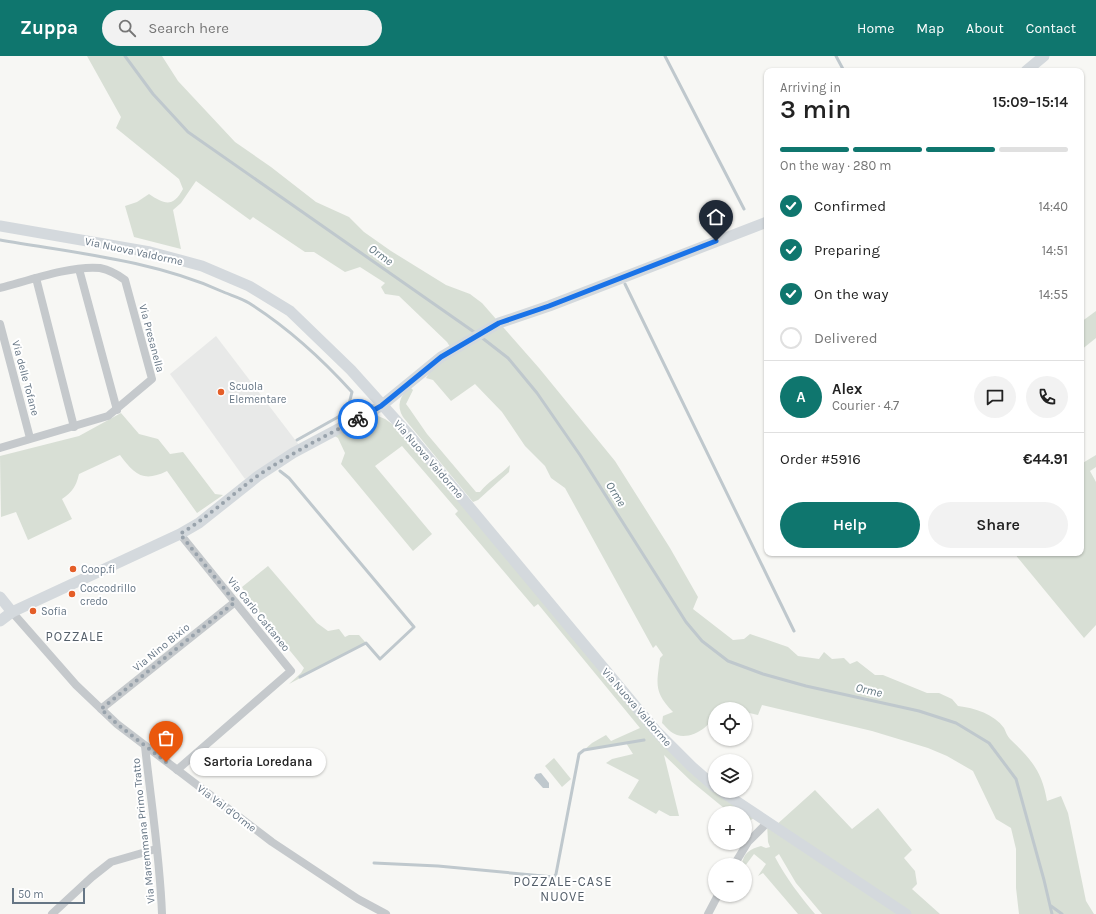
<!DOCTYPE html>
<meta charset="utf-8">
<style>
:root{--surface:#fff;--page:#f2f2f2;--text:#222;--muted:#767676;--line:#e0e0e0;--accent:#0f766e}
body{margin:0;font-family:Karla,sans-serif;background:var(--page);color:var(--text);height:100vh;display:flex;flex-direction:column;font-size:15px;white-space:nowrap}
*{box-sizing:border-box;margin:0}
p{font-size:13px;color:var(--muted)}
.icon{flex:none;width:22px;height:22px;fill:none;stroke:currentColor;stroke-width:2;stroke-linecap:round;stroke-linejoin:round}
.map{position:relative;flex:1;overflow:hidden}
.drawer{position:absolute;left:764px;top:12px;width:320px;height:488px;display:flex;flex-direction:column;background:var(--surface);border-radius:8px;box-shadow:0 1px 3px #0004}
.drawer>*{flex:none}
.fabs{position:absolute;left:708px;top:646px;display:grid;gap:8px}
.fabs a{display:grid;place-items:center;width:44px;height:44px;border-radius:50%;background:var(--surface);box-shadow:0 1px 3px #0004;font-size:20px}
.scale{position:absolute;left:12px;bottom:10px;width:73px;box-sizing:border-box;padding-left:4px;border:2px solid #667685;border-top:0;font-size:11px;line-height:14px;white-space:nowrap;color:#667685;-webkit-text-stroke:3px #fff;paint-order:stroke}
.pin{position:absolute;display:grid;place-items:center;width:34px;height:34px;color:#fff;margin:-41px -17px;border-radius:50% 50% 50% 0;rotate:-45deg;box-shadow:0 0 4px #0007}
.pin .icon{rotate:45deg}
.courier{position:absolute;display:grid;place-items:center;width:40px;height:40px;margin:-20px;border:3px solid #1a73e8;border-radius:50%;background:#fff;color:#222;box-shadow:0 1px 5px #0007}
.bubble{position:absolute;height:28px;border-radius:14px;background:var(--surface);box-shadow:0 1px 3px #0004;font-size:13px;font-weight:600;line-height:28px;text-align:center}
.summary em{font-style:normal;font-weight:600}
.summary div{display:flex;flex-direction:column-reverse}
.summary{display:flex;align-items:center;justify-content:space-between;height:68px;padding:0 16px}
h1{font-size:26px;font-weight:600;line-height:30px}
.bar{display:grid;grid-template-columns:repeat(4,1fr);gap:6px 4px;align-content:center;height:48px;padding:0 16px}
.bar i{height:5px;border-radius:3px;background:var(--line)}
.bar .on{background:var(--accent)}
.bar p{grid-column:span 4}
.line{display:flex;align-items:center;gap:10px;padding:0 16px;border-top:1px solid var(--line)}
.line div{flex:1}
.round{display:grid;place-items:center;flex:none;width:42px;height:42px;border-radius:21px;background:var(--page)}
ol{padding:0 16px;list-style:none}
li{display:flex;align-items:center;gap:12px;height:44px}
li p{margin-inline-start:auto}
li .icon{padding:4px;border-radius:50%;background:var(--accent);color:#fff;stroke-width:4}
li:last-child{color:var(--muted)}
li i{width:22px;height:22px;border:2px solid var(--line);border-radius:50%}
.action{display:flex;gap:8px;margin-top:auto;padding:8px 16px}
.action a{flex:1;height:46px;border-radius:24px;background:var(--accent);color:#fff;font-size:16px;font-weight:600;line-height:46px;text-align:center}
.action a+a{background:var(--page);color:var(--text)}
header{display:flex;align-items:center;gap:24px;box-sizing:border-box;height:56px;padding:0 20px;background:var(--accent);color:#fff}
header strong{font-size:19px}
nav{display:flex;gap:22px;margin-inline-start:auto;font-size:14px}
.search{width:280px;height:36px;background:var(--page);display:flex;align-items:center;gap:10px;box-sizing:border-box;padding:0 14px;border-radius:22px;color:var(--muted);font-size:15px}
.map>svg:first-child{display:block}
.built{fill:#e8e9e8}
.green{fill:#d8dfd5}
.water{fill:#bfc8cd}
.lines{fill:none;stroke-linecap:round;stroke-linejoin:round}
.stream{stroke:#bfc8cd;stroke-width:3}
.street{stroke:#c5c9cc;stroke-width:8}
.secondary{stroke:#d4d9dd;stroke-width:11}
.done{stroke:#99a3ac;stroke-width:4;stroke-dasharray:0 7.2}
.route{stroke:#1a73e8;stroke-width:5}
.poi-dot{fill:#e45e28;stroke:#fff;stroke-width:1.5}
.labels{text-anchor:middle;stroke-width:4;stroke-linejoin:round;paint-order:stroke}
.street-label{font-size:11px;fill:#667685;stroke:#fff}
.poi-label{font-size:11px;fill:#667685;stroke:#fff;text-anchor:start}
.water-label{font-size:12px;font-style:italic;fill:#627781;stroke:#fff}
.quarter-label{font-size:13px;letter-spacing:1px;fill:#545f6a;stroke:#fff}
</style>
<header>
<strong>Zuppa</strong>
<div class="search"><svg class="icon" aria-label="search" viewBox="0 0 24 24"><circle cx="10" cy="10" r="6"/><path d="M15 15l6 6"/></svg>Search here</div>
<nav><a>Home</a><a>Map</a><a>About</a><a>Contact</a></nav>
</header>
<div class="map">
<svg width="1096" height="858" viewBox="0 0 1096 858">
<rect width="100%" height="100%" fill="#f7f7f4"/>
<polygon class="built" points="216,280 299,389 245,423 170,318"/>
<g class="green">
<path d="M87,0H162L178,25L235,86L271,111L316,146L349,161L364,176L391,195L446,229L470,238L482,247L539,312L615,405L670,492L698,541L693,553L733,584L744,583L750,578L788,591L798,600L819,603L824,596L832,603L844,602L850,608L857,605L875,619H883L927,637H939L952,643L958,650C975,652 994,658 1004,672C1006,676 1007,680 1010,683C1031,703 1042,715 1047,745L1061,740L1068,757L1086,845L1094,858H1019L1016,832V793L1011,772L996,763L973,715L947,700L928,692L872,675L762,649L758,659L745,656V653L722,651L721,653H715C715,669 692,684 677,679C671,677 667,672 662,667L663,660L673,656C653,635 657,628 660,602L663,599L656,589L653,592L565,432L551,422L545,410L525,390L502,356L475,328L451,345L433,324L426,322L431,314L452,294L447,286L399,240L385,238L381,231L385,227L360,211L345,216L314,196H305L253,161L250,164L196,125L181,147L173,154L181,193L134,181L125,150L137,146L149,138C164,148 173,152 183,133L179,123L116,72L121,61Z"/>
<polygon points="1096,255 1096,282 1081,294 1081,266"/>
<path d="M410,331L413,334L406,348L409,352L427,378L476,436H480C489,425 500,419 510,409L509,416L478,444L473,446L403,361C396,349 400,340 410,331Z"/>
<path d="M121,357L139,378L158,383L170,398L183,396L215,438L223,439L197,457L167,415C143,427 134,418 120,399L79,418C76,431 72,436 62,443L72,463L28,484L16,456L1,461L0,400L79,380Z"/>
<polygon points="378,360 385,363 412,382 691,710 757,760 745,768 745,757 730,757 691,725 664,699 679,760 670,760 659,754 656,758 628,742 639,724 606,707 612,703 633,698 626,687 584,694 592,687 606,679 611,685 640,672 538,548 534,551 455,458 458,455 402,390 375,410 432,478 413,495 341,408 345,397 338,382 330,377 370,361"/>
<polygon points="1096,399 1096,411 1090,415 1096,426 1096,569 1084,582 1014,497 1081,497 1081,408"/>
<path d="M268,510L317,567L328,575L339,573L345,581L349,579H359L366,587L289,628L301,617L304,612C283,585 258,560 242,531Z"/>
<polygon points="554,702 571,723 562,731 545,710"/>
<path d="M815,734L852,773L878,752L912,794L904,802L915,815L917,828L912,833L940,858H822L796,827L779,798L775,801C786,822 800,840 815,858H798L763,817L758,820L766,808L754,798L745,810L742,809C743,797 750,793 761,790L766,792L770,791L768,786L767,767L774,771Z"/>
</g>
<polygon class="water" points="541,717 549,727 549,732 543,732 534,722 536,718"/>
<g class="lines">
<g class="stream">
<polyline points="125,0 153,38 188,76 477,278"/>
<polyline points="665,0 744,153"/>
<polyline points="836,0 844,15"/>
<path d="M0,184C74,197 152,204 221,235C230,239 241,242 249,247C287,271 322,303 352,336L347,356L297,384"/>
<polyline points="625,228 794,575"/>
<polyline points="481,281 508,302 537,337 580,399 686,566 702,585 728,605 763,618 806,630 919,655 956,667 989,687 1016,723 1044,824 1052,858"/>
<polyline points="280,415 289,422 414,571 380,603 366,587 300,621"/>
<polyline points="374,807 438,810 554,821 556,818 579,698 584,694 644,684"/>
<polyline points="1051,850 1062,858"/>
</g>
<g class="street">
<polyline points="79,213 117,354"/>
<polyline points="36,222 74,371"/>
<path d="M0,232C27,225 72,209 100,212C110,214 117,218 125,224L152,323L108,360L0,392"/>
<polyline points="0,268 30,382"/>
<polyline points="12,556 76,629 117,668 272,786 358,843 386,858"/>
<polyline points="101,653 235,546"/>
<path d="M145,690C151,746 160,802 162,858"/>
<polyline points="177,714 291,615 180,478"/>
<polyline points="734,809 748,786 767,767"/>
<polyline points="52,858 92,821 111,806 156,793"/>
<polyline points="708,858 718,839"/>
</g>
<g class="secondary">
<polyline points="1026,15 1044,0"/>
<polyline points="0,170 150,196 202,210 249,230 290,255 351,314 412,382 657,676 691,710 715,731"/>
<polyline points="0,541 12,556"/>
<polyline points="0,565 12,556 180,478 199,467 258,420 293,397 381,350 441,301 499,267 549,250 767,166"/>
<polyline points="721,735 906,858"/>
</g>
</g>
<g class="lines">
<path class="done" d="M166,706L117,668L101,653L235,546L180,478C207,462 230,440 256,421C288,399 323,381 358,363"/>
<polyline class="route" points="358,363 381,350 441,301 499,267 549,250 716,185"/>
</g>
<g class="poi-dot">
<circle cx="221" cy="336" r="4"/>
<circle cx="73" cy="513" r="4"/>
<circle cx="72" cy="538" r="4"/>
<circle cx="33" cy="555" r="4"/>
</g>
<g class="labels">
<g class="street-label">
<text transform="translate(134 195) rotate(12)" y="4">Via Nuova Valdorme</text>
<text transform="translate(152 282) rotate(75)" y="4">Via Presanella</text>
<text transform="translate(26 322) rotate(75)" y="4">Via delle Tofane</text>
<text transform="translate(429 403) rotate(49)" y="4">Via Nuova Valdorme</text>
<text transform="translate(259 558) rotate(51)" y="4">Via Carlo Cattaneo</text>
<text transform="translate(161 591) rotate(-39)" y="4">Via Nino Bixio</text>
<text transform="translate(637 651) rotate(49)" y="4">Via Nuova Valdorme</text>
<text transform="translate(227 752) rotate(37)" y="4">Via Val d'Orme</text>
<text transform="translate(143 775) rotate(-96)" y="4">Via Maremmana Primo Tratto</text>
</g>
<g class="poi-label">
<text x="229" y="334">Scuola<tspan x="229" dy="13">Elementare</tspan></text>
<text x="81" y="517">Coop.fi</text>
<text x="80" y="536">Coccodrillo<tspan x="80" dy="13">credo</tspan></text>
<text x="41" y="559">Sofia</text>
</g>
<g class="water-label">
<text transform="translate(381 199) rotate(35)" y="4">Orme</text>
<text transform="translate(616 438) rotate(58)" y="4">Orme</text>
<text transform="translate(869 634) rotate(13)" y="4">Orme</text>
</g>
<g class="quarter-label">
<text x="75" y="585">POZZALE</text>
<text x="563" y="830">POZZALE-CASE<tspan x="563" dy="15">NUOVE</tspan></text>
</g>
</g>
</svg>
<div class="fabs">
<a><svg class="icon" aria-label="locate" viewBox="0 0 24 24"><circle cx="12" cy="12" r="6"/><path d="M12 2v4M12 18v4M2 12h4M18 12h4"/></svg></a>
<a><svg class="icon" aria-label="layers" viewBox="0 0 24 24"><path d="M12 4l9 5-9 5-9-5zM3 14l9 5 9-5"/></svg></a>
<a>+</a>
<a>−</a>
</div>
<div class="scale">50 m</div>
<div class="pin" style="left:166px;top:706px;background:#ea580c"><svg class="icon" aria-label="bag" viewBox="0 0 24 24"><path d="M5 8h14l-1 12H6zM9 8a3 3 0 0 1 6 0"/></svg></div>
<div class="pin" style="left:716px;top:185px;background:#1f2937"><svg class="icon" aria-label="home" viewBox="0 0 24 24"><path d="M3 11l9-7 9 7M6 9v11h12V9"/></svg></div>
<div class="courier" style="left:358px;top:363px"><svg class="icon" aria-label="bike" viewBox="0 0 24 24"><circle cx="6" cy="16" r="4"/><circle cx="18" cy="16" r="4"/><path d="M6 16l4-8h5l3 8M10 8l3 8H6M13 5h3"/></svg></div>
<div class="bubble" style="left:190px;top:692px;width:136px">Sartoria Loredana</div>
<section class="drawer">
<div class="summary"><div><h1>3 min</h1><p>Arriving in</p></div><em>15:09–15:14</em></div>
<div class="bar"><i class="on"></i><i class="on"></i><i class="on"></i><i></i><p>On the way · 280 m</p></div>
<ol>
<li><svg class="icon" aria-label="check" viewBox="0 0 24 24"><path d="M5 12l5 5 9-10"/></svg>Confirmed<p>14:40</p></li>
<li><svg class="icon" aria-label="check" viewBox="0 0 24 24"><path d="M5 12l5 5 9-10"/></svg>Preparing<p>14:51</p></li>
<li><svg class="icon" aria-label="check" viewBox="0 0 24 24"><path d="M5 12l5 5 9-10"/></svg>On the way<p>14:55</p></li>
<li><i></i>Delivered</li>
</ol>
<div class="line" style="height:72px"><b class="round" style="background:var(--accent);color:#fff">A</b><div><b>Alex</b><p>Courier · 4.7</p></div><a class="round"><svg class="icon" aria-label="chat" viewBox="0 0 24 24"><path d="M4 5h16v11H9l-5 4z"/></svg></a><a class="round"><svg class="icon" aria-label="phone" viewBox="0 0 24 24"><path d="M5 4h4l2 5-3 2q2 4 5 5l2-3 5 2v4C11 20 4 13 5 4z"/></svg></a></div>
<div class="line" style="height:52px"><div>Order #5916</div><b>€44.91</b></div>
<div class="action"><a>Help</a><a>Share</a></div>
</section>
</div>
